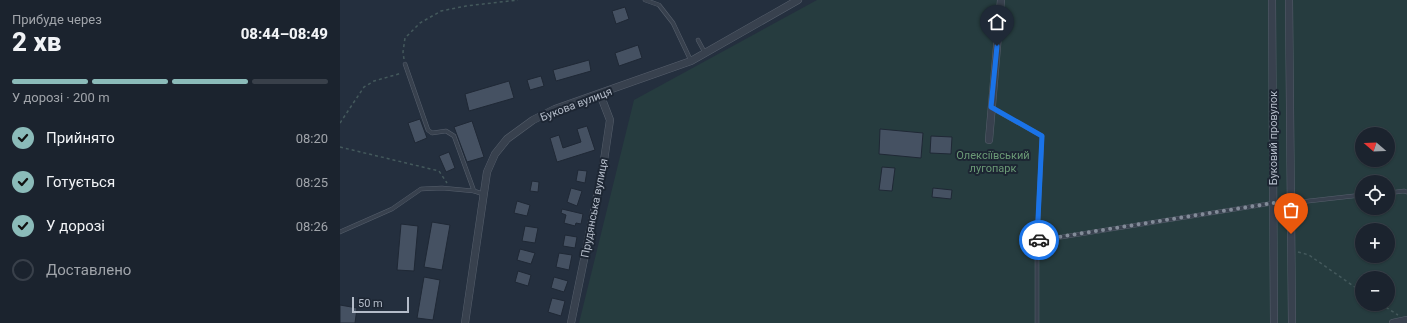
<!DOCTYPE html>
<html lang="uk">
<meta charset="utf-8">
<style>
:root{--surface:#1b232e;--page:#242b36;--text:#f1f3f6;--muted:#a0a4aa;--line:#39404a;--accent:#8bbbb9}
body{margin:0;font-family:Roboto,sans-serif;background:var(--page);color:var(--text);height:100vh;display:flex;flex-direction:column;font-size:15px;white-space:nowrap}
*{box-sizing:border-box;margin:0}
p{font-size:13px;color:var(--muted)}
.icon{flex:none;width:22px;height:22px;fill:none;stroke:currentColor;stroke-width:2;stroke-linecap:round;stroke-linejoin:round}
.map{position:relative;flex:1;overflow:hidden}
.details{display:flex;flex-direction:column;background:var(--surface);width:340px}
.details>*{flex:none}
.needle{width:26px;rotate:289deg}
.buttons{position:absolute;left:1015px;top:127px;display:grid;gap:8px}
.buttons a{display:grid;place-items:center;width:40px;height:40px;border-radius:50%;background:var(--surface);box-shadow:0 1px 3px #0004,0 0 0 1px var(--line);font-size:20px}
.scale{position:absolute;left:12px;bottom:10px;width:57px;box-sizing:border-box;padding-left:4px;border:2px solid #b4bcc9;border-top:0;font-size:11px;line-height:14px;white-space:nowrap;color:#b4bcc9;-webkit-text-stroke:3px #1d2633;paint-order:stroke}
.pin{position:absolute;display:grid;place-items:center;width:34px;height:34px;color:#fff;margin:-41px -17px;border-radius:50% 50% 50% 0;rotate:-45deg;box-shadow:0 0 4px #0007}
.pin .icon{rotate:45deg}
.courier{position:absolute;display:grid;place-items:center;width:40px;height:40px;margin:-20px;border:3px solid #1a73e8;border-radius:50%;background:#fff;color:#222;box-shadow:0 1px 5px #0007}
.summary em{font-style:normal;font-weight:800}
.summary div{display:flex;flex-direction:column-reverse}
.summary{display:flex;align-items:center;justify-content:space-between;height:68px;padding:0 12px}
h1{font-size:26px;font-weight:800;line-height:30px}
.bar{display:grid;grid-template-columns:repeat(4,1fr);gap:6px 4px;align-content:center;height:48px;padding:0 12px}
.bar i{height:5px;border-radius:3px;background:var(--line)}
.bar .selected{background:var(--accent)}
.bar p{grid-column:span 4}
ol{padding:0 12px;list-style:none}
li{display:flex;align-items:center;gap:12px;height:44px}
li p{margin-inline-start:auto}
li .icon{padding:4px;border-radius:50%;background:var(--accent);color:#111;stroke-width:4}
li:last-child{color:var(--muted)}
li i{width:22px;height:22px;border:2px solid var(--line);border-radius:50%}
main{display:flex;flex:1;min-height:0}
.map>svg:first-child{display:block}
.green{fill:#263c3f;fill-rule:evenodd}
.building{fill:#455162;stroke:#1f2835}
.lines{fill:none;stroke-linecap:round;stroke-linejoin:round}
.service-casing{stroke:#565f6c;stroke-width:4.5}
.minor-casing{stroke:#565f6c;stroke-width:8}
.path{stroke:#44595c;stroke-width:1.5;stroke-dasharray:3 3;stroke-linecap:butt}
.service{stroke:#38414e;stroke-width:3.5}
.minor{stroke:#38414e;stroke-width:7}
.done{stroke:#828b98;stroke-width:4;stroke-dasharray:0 7.2}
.route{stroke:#1a73e8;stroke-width:5}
.labels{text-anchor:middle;stroke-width:4;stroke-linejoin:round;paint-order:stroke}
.street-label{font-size:11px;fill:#b4bcc9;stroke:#1d2633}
.park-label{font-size:11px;fill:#6b9a76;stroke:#1d2633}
</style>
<main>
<section class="details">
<div class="summary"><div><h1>2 хв</h1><p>Прибуде через</p></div><em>08:44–08:49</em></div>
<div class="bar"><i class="selected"></i><i class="selected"></i><i class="selected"></i><i></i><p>У дорозі · 200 m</p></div>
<ol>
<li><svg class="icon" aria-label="check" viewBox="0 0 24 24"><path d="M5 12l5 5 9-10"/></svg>Прийнято<p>08:20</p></li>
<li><svg class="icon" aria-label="check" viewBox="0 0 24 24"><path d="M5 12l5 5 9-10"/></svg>Готується<p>08:25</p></li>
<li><svg class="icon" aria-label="check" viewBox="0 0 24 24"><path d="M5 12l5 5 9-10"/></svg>У дорозі<p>08:26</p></li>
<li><i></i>Доставлено</li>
</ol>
</section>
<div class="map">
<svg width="1067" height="323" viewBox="0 0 1067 323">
<rect width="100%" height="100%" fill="#242f3e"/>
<path class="green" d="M477,0H1067V323H239L294,100ZM1022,134H1048V160H1022ZM1022,182H1048V208H1022ZM1022,230H1048V256H1022ZM1022,278H1048V304H1022Z"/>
<g class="building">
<polygon points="285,7 289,19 276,24 272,11"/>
<polygon points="298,45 302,58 279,66 275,53"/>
<polygon points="249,60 251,71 216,81 213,70"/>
<polygon points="201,76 204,86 190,90 187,80"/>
<polygon points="169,81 174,98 129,111 125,94"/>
<polygon points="80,119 87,138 75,143 68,123"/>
<polygon points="132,121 144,157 127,162 114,127"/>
<polygon points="247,126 255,150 217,162 210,138 219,135 223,148 241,142 237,129"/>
<polygon points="540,129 583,133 581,158 539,154"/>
<polygon points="591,136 612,137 611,154 590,153"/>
<polygon points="109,152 115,168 106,172 99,156"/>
<polygon points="542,167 555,168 552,191 539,190"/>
<polygon points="238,170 247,171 245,183 236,181"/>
<polygon points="192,181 199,182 198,192 190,191"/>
<polygon points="231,188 242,191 237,206 227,202"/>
<polygon points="593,188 612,190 611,199 592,197"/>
<polygon points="177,201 190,205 187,216 174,213"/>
<polygon points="222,209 243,214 241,224 236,223 235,226 224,223 226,215 221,213"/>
<polygon points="92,222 110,225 102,270 84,267"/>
<polygon points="61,224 78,226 74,271 57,270"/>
<polygon points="185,226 198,228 195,243 182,241"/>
<polygon points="225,235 237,237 235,248 223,246"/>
<polygon points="180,249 195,253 191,264 177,260"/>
<polygon points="219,253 232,255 229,270 216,267"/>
<polygon points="178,271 191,275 188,286 175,282"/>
<polygon points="84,277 100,280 93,320 77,318"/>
<polygon points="214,277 228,281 224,292 211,288"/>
<polygon points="212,298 225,301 221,316 208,312"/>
<polygon points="0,305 17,308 15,323 0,323"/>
</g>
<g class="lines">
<g class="service-casing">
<g id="service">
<polyline points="305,0 319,5 333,23 351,61"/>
<polyline points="358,40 365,53"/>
<polyline points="65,64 88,130 92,133 106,131 114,136 134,191"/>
<polyline points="652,108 702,136 697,241 697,323"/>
<polyline points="1048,193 1064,191 1067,192"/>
<polyline points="0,232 52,209 81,189 102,188 134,191 143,194"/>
<polyline points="697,241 933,203 951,203 1022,195"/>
</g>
</g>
<g class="minor-casing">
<g id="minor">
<polyline points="932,0 934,323"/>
<polyline points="949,0 952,323"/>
<polyline points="649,140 661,0"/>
<polyline points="125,323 147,172 155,154 167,139 193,120 215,109 351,61 458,0"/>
<polyline points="231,323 263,167 270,120 260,94"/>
<polyline points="1053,323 1067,320"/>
</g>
</g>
<g class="path">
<polyline points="64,59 63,52 65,38 80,23 101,11 126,6 178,0"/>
<polyline points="0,123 24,87 34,81 62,73"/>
<polyline points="0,147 99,171 107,183"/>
<polyline points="958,252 969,255 1022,292"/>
<polyline points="1041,304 1058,315"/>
</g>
<use href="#service" class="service"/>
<use href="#minor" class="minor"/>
</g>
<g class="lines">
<polyline class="done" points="699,240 933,203 952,203 951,234"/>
<polyline class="route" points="657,46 651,107 702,136 697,240 699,240"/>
</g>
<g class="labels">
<g class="street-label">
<text transform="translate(236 104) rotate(-21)" y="4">Букова вулиця</text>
<text transform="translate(933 138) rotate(-90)" y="4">Буковий провулок</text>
<text transform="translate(254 208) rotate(-79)" y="4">Прудянська вулиця</text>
</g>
<g class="park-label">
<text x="653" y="159">Олексіївський<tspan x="653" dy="13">лугопарк</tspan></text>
</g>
</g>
</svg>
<div class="buttons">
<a><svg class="needle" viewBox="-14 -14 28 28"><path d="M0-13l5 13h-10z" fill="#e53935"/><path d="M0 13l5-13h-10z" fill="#a0a4aa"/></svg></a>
<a><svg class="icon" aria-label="locate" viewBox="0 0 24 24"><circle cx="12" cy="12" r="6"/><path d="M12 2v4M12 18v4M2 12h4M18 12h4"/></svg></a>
<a>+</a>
<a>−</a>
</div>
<div class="scale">50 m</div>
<div class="pin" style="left:951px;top:234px;background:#ea580c"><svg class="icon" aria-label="bag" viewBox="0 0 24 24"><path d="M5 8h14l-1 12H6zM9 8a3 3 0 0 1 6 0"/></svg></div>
<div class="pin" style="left:657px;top:46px;background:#1f2937"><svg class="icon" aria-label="home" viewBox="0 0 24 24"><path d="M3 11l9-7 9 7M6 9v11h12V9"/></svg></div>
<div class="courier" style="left:699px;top:240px"><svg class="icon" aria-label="car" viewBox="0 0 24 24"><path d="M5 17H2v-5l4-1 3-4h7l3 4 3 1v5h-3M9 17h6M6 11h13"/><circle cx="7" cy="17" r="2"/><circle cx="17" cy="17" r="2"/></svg></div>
</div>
</main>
